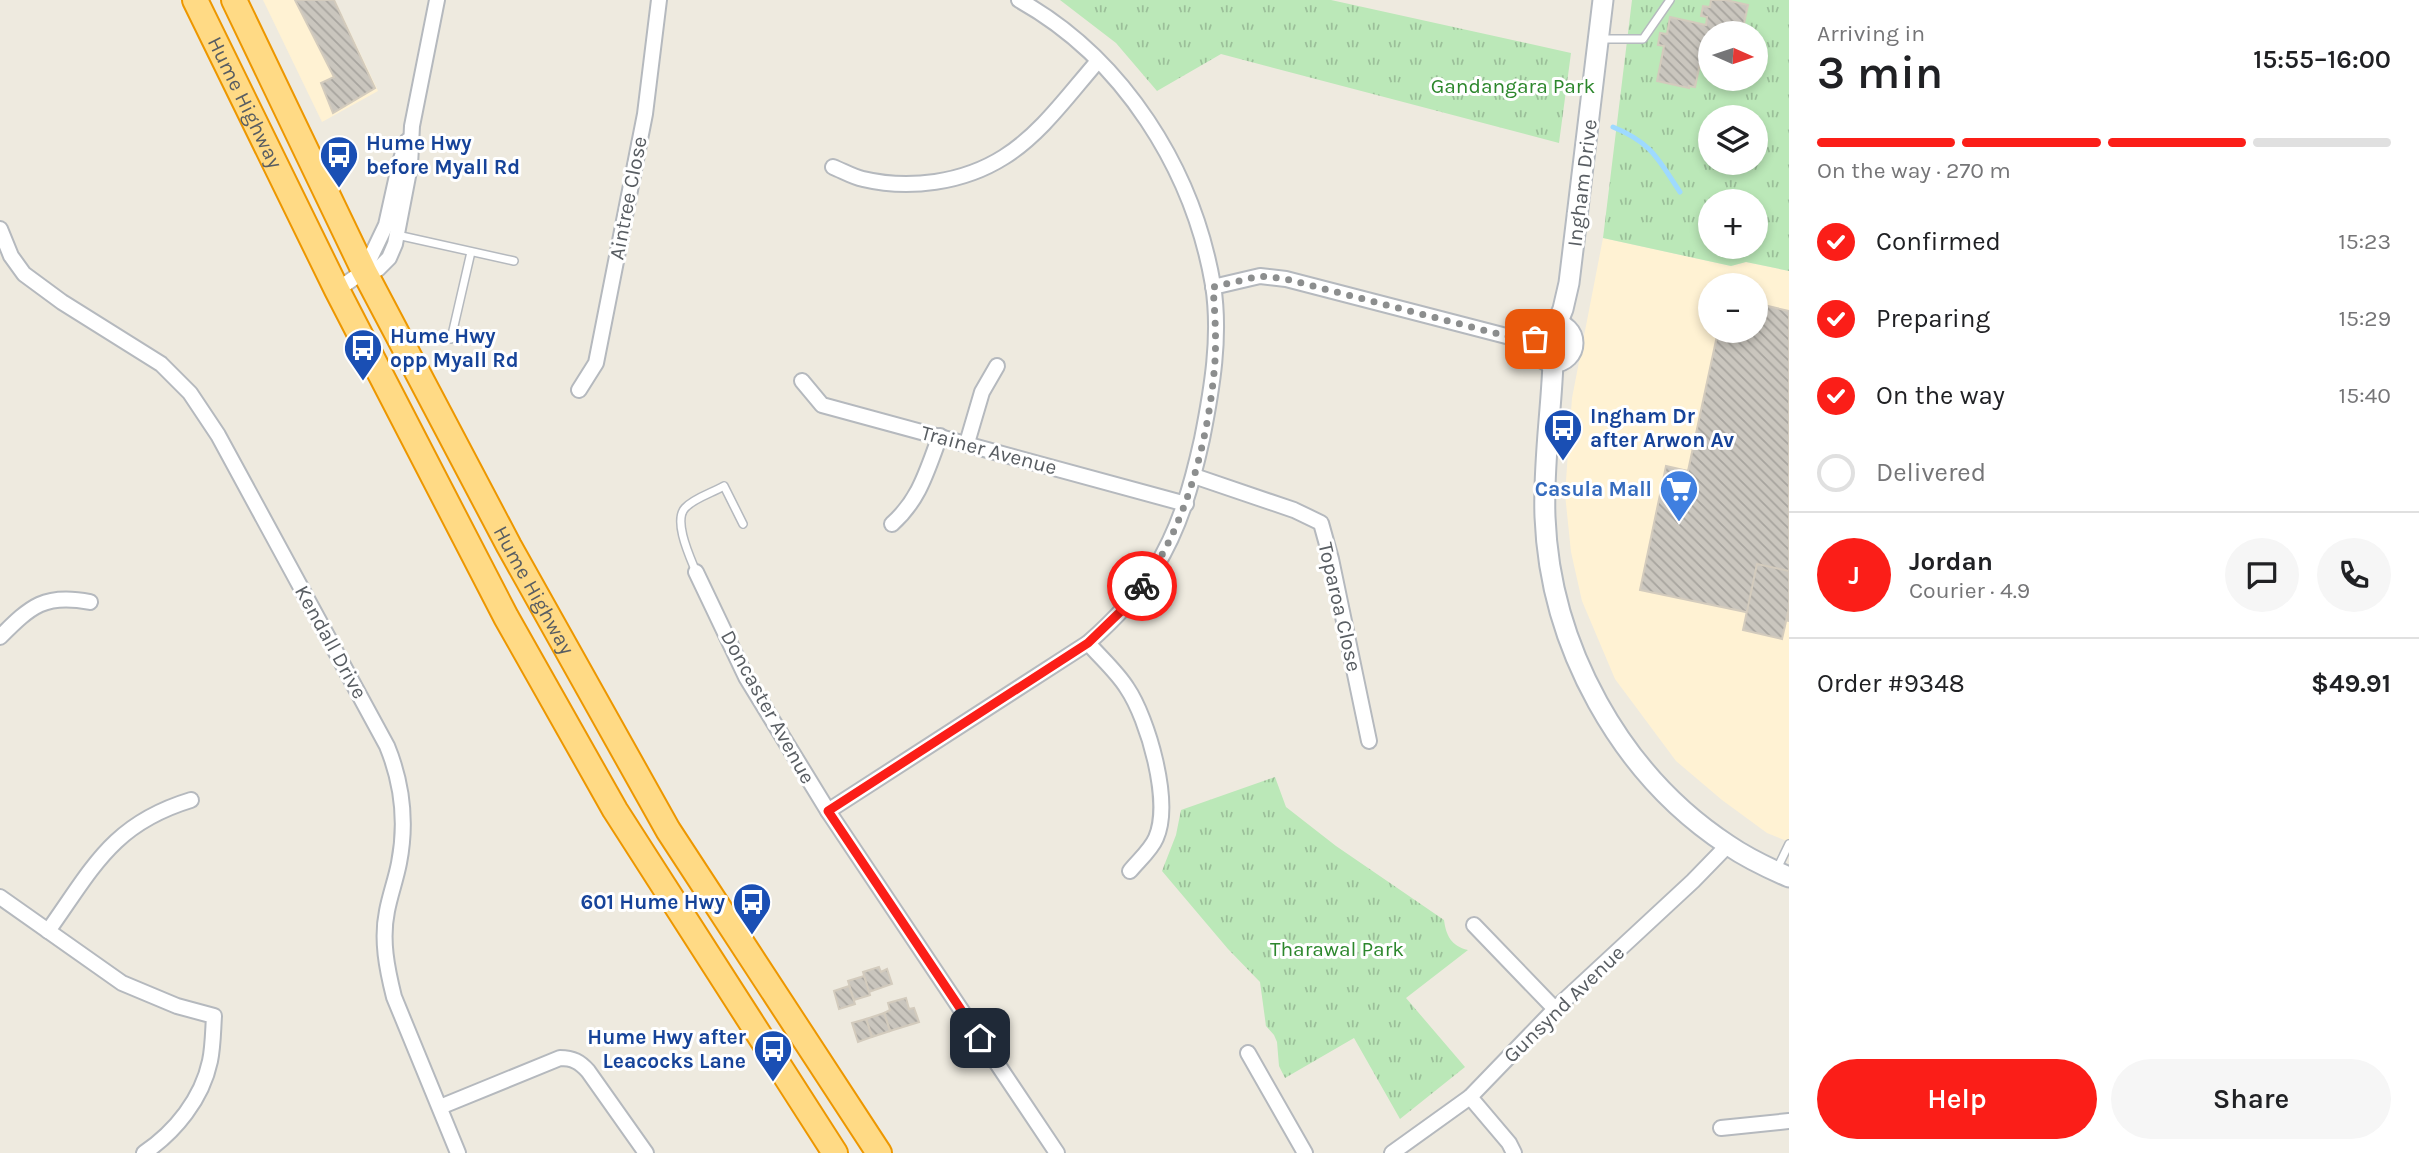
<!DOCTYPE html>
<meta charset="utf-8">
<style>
:root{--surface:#fff;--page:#f6f6f6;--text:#202124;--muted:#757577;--line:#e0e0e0;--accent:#fb1e18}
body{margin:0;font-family:Karla,sans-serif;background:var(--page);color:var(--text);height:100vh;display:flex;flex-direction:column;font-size:26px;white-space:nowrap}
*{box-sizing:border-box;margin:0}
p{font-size:23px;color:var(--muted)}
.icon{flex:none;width:38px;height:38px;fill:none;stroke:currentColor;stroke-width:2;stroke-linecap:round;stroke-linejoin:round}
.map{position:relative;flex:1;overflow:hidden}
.details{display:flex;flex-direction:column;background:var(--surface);width:630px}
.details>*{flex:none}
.needle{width:46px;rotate:93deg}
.fabs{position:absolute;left:1698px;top:21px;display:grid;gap:14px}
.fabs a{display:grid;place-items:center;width:70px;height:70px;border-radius:50%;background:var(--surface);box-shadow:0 4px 10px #0003;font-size:35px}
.pin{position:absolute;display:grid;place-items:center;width:60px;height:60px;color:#fff;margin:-30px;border-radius:14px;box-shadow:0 4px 10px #0006}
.courier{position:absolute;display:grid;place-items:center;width:70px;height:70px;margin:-35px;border:5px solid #fb1e18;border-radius:50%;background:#fff;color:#222;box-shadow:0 2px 9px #0007}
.head em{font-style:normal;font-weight:600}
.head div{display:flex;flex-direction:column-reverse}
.head{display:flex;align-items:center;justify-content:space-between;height:119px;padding:0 28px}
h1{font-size:46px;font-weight:600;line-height:52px}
.bar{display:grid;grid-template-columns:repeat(4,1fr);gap:10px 7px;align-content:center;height:84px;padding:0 28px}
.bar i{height:9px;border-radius:5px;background:var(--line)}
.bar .on{background:var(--accent)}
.bar p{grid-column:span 4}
.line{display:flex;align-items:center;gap:18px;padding:0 28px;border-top:2px solid var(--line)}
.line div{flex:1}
.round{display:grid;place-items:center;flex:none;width:74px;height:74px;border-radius:37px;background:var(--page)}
ol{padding:0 28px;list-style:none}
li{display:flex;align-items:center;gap:21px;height:77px}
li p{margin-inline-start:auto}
li .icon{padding:7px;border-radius:50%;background:var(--accent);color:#fff;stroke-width:4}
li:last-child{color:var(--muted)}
li i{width:38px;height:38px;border:4px solid var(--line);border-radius:50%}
.button{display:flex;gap:14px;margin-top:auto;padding:14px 28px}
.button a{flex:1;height:80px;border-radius:42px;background:var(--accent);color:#fff;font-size:28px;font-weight:600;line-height:80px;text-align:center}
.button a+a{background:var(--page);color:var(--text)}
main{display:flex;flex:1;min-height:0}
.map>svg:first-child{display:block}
.commercial{fill:#fff2d3;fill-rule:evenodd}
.grass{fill:url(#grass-tufts);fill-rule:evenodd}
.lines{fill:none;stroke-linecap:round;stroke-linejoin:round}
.stream{stroke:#9edaff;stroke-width:5}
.building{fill:url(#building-back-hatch);stroke:#d3cbbd;stroke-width:2}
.lane-casing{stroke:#b5b9be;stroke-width:10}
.street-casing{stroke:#b5b9be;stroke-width:18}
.secondary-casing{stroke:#b5bac0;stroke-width:23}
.highway-casing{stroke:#ed9700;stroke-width:28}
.lane{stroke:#fff;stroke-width:7}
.street{stroke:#fff;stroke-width:14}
.secondary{stroke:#fff;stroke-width:19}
.highway{stroke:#ffda85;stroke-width:24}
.done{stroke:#8c8e8e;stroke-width:7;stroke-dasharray:0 12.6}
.route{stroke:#fb1e18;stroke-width:9}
.labels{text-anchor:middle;stroke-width:6;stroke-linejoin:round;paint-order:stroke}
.park-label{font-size:21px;fill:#2c872c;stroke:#fff}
.street-label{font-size:21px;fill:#585d62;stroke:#fff}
.transit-label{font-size:21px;font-weight:bold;fill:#164399;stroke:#fff;text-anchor:start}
.shop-label{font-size:21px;font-weight:bold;fill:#366cbe;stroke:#fff;text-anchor:end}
</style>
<main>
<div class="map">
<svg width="1789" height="1153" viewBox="0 0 1789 1153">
<defs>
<pattern id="grass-tufts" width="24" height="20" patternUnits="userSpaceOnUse" patternTransform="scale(1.75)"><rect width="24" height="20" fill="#bbe8b8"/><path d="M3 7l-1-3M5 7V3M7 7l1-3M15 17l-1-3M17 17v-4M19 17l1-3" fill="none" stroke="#9bbf99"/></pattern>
<pattern id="building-back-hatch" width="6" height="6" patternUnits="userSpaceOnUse" patternTransform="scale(1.75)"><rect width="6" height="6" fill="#cac6be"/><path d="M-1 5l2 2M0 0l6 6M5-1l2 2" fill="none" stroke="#a7a49e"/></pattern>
</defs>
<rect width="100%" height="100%" fill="#eeeadf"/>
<g class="commercial">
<polygon points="263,0 335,0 378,91 322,122"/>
<path d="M1603,238L1731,266L1746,262L1789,271V842L1767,833L1722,800L1676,761L1615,679L1582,601L1571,552L1565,494L1572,398ZM1710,285H1755V331H1710Z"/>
</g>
<g class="grass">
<polygon points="1060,0 1331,0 1571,53 1559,143 1221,54 1157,91 1116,43"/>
<path d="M1632,0H1789V271L1746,262L1731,266L1603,238ZM1710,33H1755V79H1710ZM1710,117H1755V163H1710ZM1710,201H1755V247H1710Z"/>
<path d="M1275,777L1286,807L1336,846L1444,920C1446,935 1451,946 1468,950L1406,998L1465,1067L1400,1119L1354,1038L1285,1078L1279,1066L1277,1042L1274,1035L1266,1026L1260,982L1228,949L1162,871L1176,835L1181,810Z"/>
</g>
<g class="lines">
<path class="stream" d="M1613,127C1652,143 1658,159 1680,192"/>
</g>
<g class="building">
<polygon points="295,0 334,0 375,88 333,113 321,83 334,77"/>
<polygon points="1711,0 1726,0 1748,5 1742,33 1710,33 1710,46 1704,45 1695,87 1689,86 1689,88 1657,81 1664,46 1658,45 1660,33 1667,34 1670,17 1706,25 1707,17 1701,16 1703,6 1710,7"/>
<polygon points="1755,303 1789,311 1789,621 1640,590 1666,466 1688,471 1718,331 1755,331"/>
<polygon points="1757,564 1789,571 1789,608 1782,639 1743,630"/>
<polygon points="879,967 881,972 887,969 892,984 869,992 863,972"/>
<polygon points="864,976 870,995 854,1000 848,981"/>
<polygon points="849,986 855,1004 839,1009 834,991"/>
<polygon points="906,998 909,1009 914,1008 919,1022 890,1031 884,1013 890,1010 888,1003"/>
<polygon points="884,1013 890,1031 872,1037 866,1019"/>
<polygon points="866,1019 872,1037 858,1042 852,1023"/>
</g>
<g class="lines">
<g class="lane-casing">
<g id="lane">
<polyline points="1600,39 1643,39 1670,0"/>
<polyline points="397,235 514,261"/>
<polyline points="451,339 471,252"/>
<path d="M696,572C690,557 673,521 685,508C694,498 712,493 724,486L743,524"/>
<polyline points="1776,871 1789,844"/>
</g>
</g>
<g class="street-casing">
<g id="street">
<path d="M833,167C843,171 853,177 863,179C909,190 963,183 1004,157C1041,134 1069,94 1098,61"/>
<path d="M0,229L11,256L24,274L62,302L161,364L190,393L218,435L387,746C403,785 407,822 399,863C396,879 390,895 387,911C381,940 387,969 394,997L458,1153"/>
<polyline points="364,271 386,225 400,162 407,141"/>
<polyline points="1213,287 1260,276 1286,279 1514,338 1535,339"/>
<polyline points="337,290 364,271 378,269 389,258 395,244 410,166 412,126 437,0"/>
<polyline points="802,381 822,405 1186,504"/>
<polyline points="579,390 596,363 645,114 659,0"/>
<polyline points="967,443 982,392 997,366"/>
<polyline points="1194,476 1294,510 1321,523 1331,559 1369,741"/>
<path d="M892,524C920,499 927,470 940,436"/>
<polyline points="696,572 746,677 828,811 1057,1153"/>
<path d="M0,637C31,606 45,593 90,602"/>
<path d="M1088,643C1101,658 1117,672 1127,688C1148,719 1172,802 1156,838C1151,850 1138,861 1130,871"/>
<path d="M828,811L1088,643C1113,621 1137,596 1155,568C1180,528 1192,484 1202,439C1212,389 1221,336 1213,285C1193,169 1123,58 1019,0"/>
<path d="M0,897L122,983L177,1006L214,1016C213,1031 213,1047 210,1061C202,1099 175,1132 144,1153"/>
<polyline points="1474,925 1555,1009"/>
<path d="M48,931C93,868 112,824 191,800"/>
<polyline points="1248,1053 1305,1153"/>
<polyline points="1470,1097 1509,1143 1514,1153"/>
<path d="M440,1107L560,1058C573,1058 580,1062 588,1071L646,1153"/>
<polyline points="1721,1128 1789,1121"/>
<polyline points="1392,1153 1470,1097 1555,1009 1693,881 1728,845"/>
</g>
</g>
<g class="secondary-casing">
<g id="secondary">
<circle cx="1554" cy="343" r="19"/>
<polyline points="1557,324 1563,309 1569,283 1603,0"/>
<path d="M1553,363C1551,414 1543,465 1545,517C1550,646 1620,774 1728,845C1747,858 1768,868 1789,877"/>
</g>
</g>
<g class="highway-casing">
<g id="highway">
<path id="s1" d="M195,0L337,290L506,617L615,810L835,1153"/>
<path id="s2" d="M234,0L364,271L509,546L668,830L879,1153"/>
</g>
</g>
<use href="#lane" class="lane"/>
<use href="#street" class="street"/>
<use href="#secondary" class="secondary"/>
<use href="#highway" class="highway"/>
</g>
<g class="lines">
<path class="done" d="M1142,586C1185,528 1207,445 1214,373C1217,344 1215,315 1213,287L1260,276L1286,279L1514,338L1535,339"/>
<polyline class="route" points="980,1038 828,811 1088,643 1119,613 1142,586"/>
</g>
<defs>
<g id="bus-pin" transform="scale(2.0125)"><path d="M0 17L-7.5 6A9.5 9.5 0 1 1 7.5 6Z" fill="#1a4fb4" stroke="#fff"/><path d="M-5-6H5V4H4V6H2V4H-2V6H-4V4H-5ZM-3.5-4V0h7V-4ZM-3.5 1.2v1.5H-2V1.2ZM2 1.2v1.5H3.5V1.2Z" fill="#fff"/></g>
<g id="supermarket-pin" transform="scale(2.0125)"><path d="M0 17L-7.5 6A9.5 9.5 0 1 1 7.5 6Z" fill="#3f7fe0" stroke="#fff"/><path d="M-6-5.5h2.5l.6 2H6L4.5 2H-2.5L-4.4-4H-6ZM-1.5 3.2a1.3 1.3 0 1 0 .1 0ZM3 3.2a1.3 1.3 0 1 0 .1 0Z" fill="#fff"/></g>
</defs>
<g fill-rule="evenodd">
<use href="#bus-pin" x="339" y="155"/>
<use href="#bus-pin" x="363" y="348"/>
<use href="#bus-pin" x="1563" y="428"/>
<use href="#supermarket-pin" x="1679" y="489"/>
<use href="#bus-pin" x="752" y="902"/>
<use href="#bus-pin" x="773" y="1049"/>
</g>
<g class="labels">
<g class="park-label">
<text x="1513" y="93">Gandangara Park</text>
<text x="1337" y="956">Tharawal Park</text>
</g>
<g class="street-label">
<text dy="7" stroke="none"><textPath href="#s1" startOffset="114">Hume Highway</textPath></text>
<text transform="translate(1582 183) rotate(-83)" y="7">Ingham Drive</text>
<text transform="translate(628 198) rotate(-79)" y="7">Aintree Close</text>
<text transform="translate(989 450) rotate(15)" y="7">Trainer Avenue</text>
<text dy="7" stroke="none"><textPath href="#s2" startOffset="662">Hume Highway</textPath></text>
<text transform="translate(1340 607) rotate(77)" y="7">Toparoa Close</text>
<text transform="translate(331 642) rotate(61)" y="7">Kendall Drive</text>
<text transform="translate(768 707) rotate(61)" y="7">Doncaster Avenue</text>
<text transform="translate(1564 1004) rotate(-44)" y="7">Gunsynd Avenue</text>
</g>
<g class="transit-label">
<text x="366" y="150">Hume Hwy<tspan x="366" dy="24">before Myall Rd</tspan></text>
<text x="390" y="343">Hume Hwy<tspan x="390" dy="24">opp Myall Rd</tspan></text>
<text x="1590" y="423">Ingham Dr<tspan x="1590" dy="24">after Arwon Av</tspan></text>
<text x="725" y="909" text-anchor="end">601 Hume Hwy</text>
<text x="746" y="1044" text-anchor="end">Hume Hwy after<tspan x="746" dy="24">Leacocks Lane</tspan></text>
</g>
<g class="shop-label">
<text x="1652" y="496">Casula Mall</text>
</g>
</g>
</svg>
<div class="fabs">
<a><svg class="needle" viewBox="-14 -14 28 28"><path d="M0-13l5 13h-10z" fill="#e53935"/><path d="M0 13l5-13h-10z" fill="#757577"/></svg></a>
<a><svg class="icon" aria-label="layers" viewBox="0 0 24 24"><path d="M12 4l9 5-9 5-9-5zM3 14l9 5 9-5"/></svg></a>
<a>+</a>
<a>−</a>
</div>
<div class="pin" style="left:1535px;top:339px;background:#ea580c"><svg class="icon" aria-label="bag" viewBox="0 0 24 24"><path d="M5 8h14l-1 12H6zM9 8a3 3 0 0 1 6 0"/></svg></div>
<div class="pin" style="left:980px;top:1038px;background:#1f2937"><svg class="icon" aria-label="home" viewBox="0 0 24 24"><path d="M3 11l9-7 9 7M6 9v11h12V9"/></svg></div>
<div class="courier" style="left:1142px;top:586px"><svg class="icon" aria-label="bike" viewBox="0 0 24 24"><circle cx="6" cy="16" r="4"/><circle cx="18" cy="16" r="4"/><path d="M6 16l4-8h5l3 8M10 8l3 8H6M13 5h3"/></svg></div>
</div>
<section class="details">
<div class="head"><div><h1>3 min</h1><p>Arriving in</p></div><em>15:55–16:00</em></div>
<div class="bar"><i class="on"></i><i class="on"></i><i class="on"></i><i></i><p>On the way · 270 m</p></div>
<ol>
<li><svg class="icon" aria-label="check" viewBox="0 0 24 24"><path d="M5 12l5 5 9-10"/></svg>Confirmed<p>15:23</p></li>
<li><svg class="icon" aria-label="check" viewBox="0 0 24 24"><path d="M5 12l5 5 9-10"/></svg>Preparing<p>15:29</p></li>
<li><svg class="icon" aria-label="check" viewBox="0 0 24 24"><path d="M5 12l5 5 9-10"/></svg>On the way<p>15:40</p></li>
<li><i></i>Delivered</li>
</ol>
<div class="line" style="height:126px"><b class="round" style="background:var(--accent);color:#fff">J</b><div><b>Jordan</b><p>Courier · 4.9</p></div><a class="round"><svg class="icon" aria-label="chat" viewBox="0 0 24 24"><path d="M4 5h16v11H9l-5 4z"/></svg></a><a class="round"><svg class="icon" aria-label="phone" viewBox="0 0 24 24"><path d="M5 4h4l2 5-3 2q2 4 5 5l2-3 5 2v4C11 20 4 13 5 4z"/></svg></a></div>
<div class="line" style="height:91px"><div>Order #9348</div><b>$49.91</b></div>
<div class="button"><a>Help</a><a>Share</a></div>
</section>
</main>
